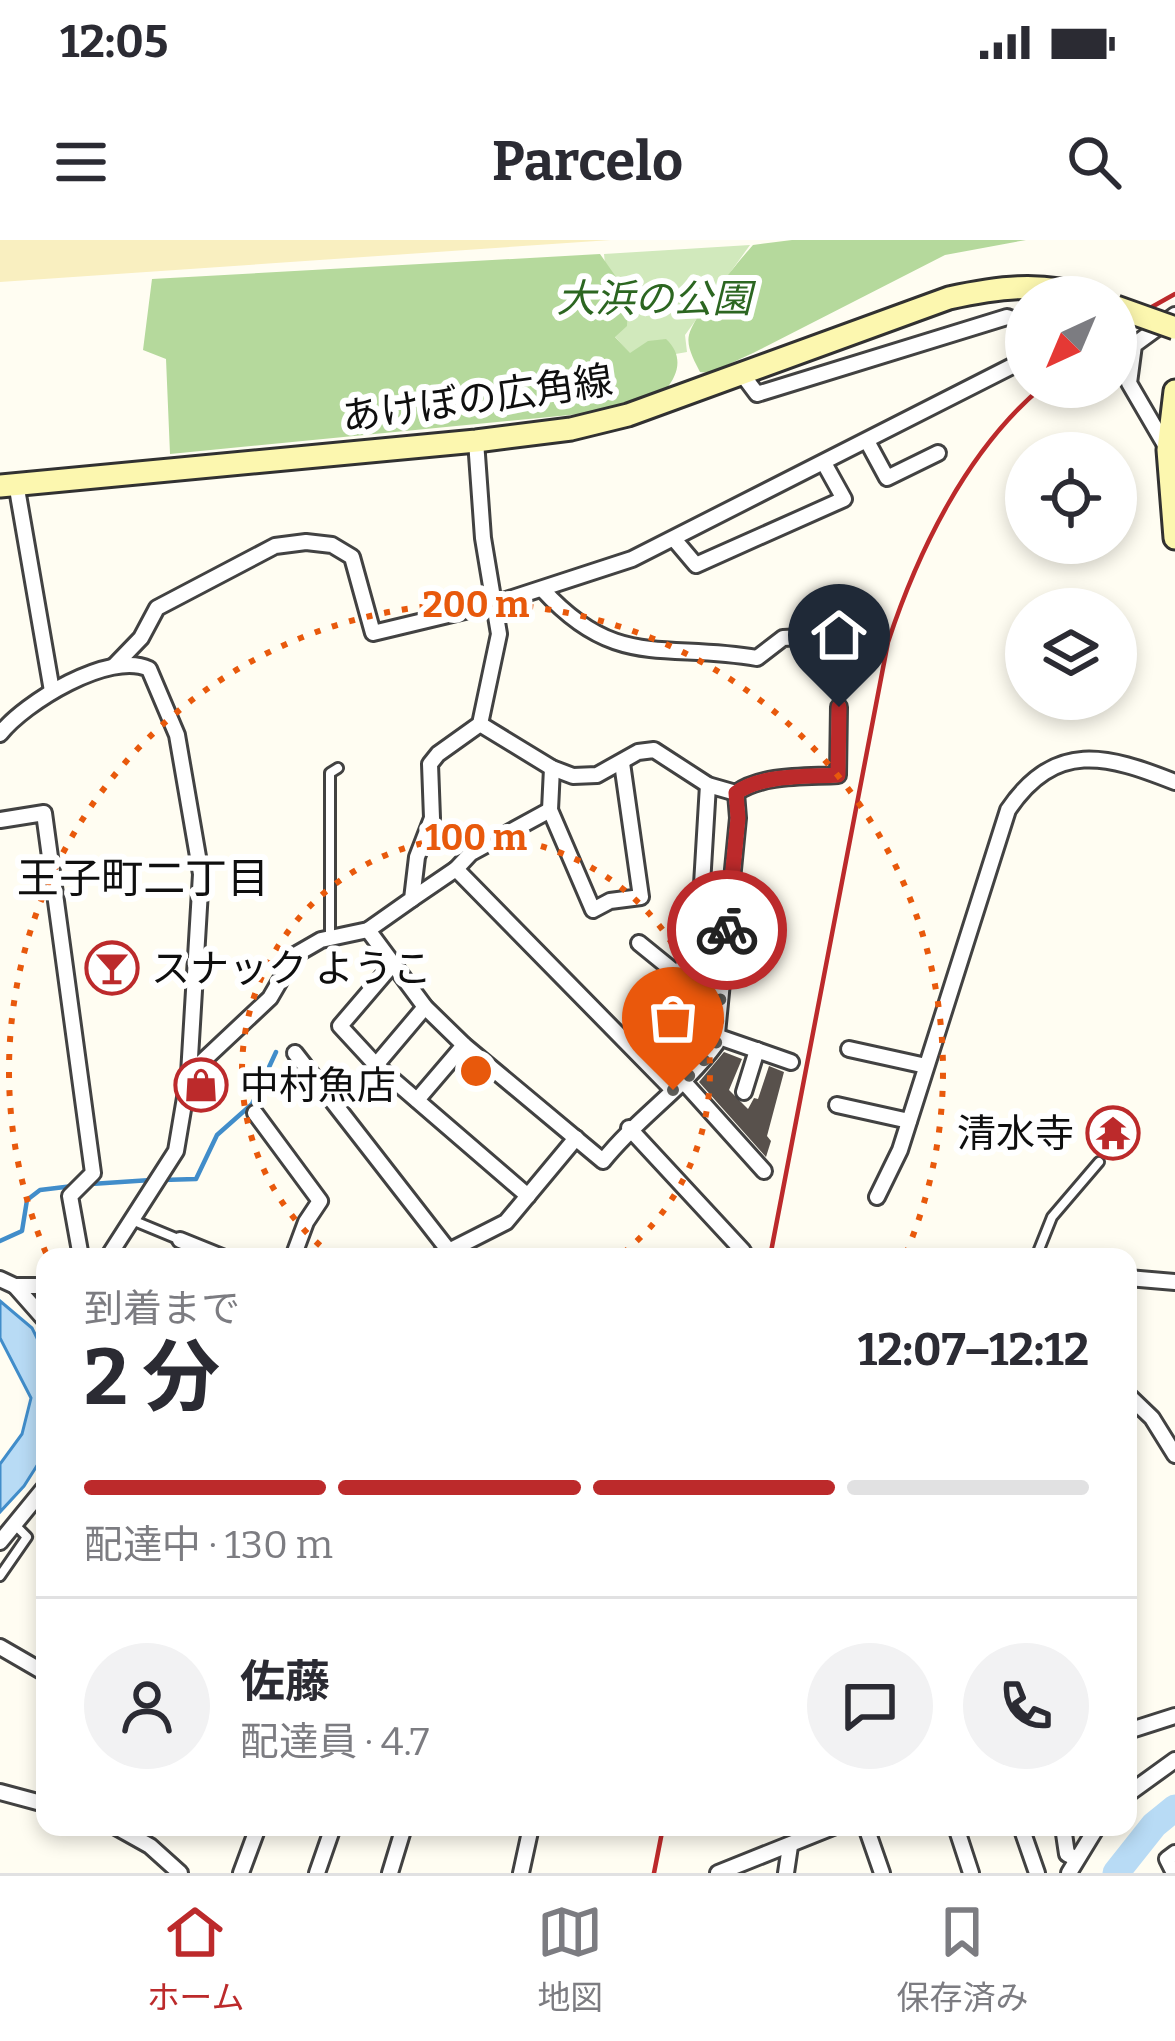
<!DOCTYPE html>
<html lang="ja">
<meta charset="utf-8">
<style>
:root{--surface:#fff;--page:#f2f2f3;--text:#2b2b33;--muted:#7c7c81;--line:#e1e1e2;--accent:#bc2a2b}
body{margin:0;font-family:Bitter,"Noto Sans JP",serif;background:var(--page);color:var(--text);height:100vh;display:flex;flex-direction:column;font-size:45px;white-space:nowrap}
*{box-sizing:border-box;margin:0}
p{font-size:39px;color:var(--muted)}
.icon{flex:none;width:66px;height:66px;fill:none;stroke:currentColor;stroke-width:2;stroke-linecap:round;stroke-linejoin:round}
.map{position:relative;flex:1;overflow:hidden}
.details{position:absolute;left:36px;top:1008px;width:1101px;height:588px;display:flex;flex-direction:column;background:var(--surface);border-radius:24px;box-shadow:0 6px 18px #0003}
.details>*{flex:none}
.needle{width:78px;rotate:224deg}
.buttons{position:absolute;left:1005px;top:36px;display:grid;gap:24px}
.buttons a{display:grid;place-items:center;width:132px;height:132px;border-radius:50%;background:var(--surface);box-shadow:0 6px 18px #0003;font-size:60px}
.pin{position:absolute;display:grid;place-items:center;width:102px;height:102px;color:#fff;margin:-123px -51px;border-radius:50% 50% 50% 0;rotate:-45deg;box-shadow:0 0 12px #0007}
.pin .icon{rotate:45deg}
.courier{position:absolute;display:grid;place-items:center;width:120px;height:120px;margin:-60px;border:9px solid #bc2a2b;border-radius:50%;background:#fff;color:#222;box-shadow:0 3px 15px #0007}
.summary em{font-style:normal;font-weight:700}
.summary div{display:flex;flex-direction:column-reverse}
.summary{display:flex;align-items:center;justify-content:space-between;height:204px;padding:0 48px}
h1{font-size:78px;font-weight:700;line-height:90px}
.bar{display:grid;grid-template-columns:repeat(4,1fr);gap:18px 12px;align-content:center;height:144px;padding:0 48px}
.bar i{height:15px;border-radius:9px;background:var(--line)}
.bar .active{background:var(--accent)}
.bar p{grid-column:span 4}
.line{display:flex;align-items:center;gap:30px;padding:0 48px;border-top:3px solid var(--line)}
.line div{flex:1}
.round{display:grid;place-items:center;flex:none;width:126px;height:126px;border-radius:63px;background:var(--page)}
.status{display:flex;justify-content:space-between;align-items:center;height:84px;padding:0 60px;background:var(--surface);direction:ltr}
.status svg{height:33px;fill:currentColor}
header{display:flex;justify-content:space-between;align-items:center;height:156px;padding:0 48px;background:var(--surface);font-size:54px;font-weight:700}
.tab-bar{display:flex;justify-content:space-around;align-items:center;height:168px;border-top:3px solid var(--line);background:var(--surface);font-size:33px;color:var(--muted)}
.tab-bar a{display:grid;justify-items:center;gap:6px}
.tab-bar .active{color:var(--accent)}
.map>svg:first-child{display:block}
.green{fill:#d1e9bc}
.forest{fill:#b5d99c}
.sand{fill:#f9efc0}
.water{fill:#b8dbf5;stroke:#418dca;stroke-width:3}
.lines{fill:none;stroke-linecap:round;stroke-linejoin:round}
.stream{stroke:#418dca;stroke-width:4.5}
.river{stroke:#b8dbf5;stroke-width:27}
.building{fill:#58514c}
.lane-casing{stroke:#424242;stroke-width:14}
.street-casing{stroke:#424242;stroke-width:20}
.secondary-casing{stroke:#313131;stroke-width:27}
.lane{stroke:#fff;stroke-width:8}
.street{stroke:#fff;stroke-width:14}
.secondary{stroke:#fcf7af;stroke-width:21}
.rail{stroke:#bc2a2b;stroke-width:4.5}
.secondary-bridge-casing{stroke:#313131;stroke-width:27;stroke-linecap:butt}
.secondary-bridge{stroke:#fcf7af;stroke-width:21}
.done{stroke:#63625e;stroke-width:12;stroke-dasharray:0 21.6}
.route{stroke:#bc2a2b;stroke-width:15}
.ring{fill:none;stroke:#e8590c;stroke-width:6;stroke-dasharray:6 12}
.labels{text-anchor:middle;stroke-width:12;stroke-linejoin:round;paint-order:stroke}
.park-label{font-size:39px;font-style:italic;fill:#2c6621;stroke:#fff}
.street-label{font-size:39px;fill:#0f0f0f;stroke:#fff}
.poi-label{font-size:39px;fill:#0f0f0f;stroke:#fff;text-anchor:start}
.neighbourhood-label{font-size:42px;fill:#0f0f0f;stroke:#fff}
.centre{fill:#e8590c;stroke:#fff;stroke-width:6}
.ring-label{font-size:36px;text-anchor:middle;font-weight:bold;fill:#e8590c;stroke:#fff;stroke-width:12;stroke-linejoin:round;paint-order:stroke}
</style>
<div class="status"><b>12:05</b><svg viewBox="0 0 49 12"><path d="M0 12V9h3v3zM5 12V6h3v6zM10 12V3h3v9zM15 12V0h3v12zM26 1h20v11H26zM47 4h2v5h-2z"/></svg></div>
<header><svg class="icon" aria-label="menu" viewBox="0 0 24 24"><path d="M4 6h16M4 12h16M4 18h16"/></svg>Parcelo<svg class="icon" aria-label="search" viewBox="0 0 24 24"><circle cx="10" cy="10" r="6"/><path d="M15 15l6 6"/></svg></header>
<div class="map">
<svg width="1175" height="1633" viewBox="0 0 1175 1633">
<rect width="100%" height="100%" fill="#fffdf2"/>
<polygon class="green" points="750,5 685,95 687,112 636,121 612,93 604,14"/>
<g class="forest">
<path d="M792,0H1026L945,15L753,113L710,133L700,132C695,122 686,107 689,95C694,75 738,22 753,5Z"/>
<path d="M600,14L628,54L627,86L615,97L630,113L648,101L666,99C693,124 667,155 642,168L170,214L166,119L143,110L152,39Z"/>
</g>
<polygon class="sand" points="0,0 611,0 0,42"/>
<polygon class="water" points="0,1061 32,1088 45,1114 45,1213 24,1246 0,1272 0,1224 22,1194 31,1158 0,1098"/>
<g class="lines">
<g class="stream">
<polyline points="162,940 196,939 217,895 252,864 276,812"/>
<polyline points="91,944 151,940"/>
<polyline points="0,1001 22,991 27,960 40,950 73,946"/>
</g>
<polyline class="river" points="1116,1633 1154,1585 1175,1568"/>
</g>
<polygon class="building" points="724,812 742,819 729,850 748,869 754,858 758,859 769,826 784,832 767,896 771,901 766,917 699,842"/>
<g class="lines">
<g class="lane-casing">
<g id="lane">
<polyline points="330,697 330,533 338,528"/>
<polyline points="132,980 178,999"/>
<polyline points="1036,1017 1052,977 1099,922"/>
<polyline points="0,1336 27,1297 15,1285"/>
</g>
</g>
<g class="street-casing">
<g id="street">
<polyline points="742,134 757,154 1007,77 1026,84"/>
<polyline points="867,201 887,238 938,213"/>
<polyline points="1168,210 1129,143 1134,105 1175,75"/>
<polyline points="16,243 52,451"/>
<polyline points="674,299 696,325 844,259 824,223"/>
<path d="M543,350C616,430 664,402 757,418L783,398L822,396"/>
<polyline points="114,426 141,398 157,368 275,306 306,302 332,305 352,317 373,393 494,364 632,319 1026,119"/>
<path d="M480,484L552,528L573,536L597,535L638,512L654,510L708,545L736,553C762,534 807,537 838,535L839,467"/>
<path d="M0,494C24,463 110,410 149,429L177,495L201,634L189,834L176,911L108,1017"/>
<polyline points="552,528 550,570 593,670 610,661 641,657 622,523"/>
<polyline points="0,580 44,573 93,933 70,956 81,1017"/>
<polyline points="456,629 673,850"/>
<polyline points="412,659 456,629 471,613 550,570"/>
<path d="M368,690L425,767L464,805L603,921C637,878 684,848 716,804L738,578L736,553"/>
<polyline points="639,703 719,768"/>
<polyline points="680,737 701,661 708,545"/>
<polyline points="425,767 376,825 528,956"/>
<polyline points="716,796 791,822"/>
<polyline points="849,809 926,826"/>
<polyline points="295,813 449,1011"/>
<polyline points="376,825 340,786 393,724"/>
<polyline points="189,834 270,758 295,715 321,700 368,690 412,659 417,617 432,578 430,524 438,514 480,484 499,394 483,298 476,201"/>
<polyline points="683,841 764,931"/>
<polyline points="744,852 757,810"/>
<polyline points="417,860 464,805"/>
<polyline points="837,865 909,881"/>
<polyline points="255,873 320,961 306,982 293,1017"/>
<polyline points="629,888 743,1011"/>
<path d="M877,957L900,910L1008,570C1055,500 1107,515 1175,542"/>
<polyline points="180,1000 222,1017"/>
<polyline points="437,1017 506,982 576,898"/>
<polyline points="1128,1038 1175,1042"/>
<polyline points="0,1039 15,1046 45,1046"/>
<polyline points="15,1046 45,1080"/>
<polyline points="1128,1155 1152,1178 1175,1215"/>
<polyline points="0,1302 45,1247"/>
<polyline points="0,1407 45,1433"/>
<polyline points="1128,1491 1175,1476"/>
<polyline points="0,1552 45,1564"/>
<polyline points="1128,1554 1175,1520"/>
<polyline points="116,1587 150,1606 180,1633"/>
<polyline points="866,1587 882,1633"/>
<polyline points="956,1587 971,1633"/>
<polyline points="1021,1587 1037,1633"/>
<polyline points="1063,1587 1067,1614 1075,1618"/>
<polyline points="241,1633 258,1587"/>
<polyline points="317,1633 333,1587"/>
<polyline points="390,1633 404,1587"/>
<polyline points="521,1633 531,1587"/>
<polyline points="718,1633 833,1587"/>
<polyline points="786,1633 790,1606"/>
<polyline points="1069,1633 1097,1587"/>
<polyline points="1174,1633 1167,1619 1175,1613"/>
</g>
</g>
<g class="secondary-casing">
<g id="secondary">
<polyline points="1175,151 1168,210 1175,298"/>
<path d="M0,246L476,201L571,189L628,175L949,58C995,48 1041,41 1087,57"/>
</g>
</g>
<use href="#lane" class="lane"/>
<use href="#street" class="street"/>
<use href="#secondary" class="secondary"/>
<g class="rail">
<polyline points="1116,87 1175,54"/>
<path d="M770,1017L888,402C918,311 967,210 1042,147"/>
<polyline points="654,1633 663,1587"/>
</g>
<g class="secondary-bridge-casing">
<polyline id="secondary-bridge" points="1116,67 1175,88"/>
</g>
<use href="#secondary-bridge" class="secondary-bridge"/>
</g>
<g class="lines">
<polyline class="done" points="673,850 699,827 716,804 727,690"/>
<path class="route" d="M727,690L738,578L736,553C762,534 807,537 838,535L839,467"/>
</g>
<g class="ring">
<path d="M334 1017A234 234 0 1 1 618 1017"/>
<path d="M46 1013A467 467 0 1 1 906 1013"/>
</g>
<defs>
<g id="bar-ring" transform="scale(2.7)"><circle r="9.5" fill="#fff" stroke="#bc2a2b" stroke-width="1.5"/><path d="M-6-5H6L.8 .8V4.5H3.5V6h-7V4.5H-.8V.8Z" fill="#bc2a2b"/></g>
<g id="shop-ring" transform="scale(2.7)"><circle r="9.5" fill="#fff" stroke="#bc2a2b" stroke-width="1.5"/><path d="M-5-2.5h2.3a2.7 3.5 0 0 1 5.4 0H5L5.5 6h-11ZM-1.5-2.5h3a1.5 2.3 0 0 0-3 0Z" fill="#bc2a2b"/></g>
<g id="temple-ring" transform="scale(2.7)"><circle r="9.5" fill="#fff" stroke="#bc2a2b" stroke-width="1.5"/><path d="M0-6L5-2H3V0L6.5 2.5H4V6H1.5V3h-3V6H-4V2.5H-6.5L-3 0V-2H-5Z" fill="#bc2a2b"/></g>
</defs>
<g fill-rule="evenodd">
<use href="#bar-ring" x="112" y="728"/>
<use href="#shop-ring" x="201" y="845"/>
<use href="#temple-ring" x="1113" y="893"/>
</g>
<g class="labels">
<g class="park-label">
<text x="654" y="72">大浜の公園</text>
</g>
<g class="street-label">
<text transform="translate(477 158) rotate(-8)" y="14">あけぼの広角線</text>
</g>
<g class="poi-label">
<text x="151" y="742">スナック ようこ</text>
<text x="240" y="859">中村魚店</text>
<text x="1074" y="907" text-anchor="end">清水寺</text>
</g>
<g class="neighbourhood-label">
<text x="143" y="653">王子町二丁目</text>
</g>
</g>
<circle cx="476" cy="831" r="18" class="centre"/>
<g class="ring-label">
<text x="476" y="377">200 m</text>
<text x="476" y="610">100 m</text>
</g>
</svg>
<div class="buttons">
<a><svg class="needle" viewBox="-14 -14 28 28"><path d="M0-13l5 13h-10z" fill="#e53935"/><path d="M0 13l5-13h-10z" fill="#7c7c81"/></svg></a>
<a><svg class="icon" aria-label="locate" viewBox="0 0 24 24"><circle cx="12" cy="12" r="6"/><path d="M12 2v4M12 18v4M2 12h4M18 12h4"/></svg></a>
<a><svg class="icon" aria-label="layers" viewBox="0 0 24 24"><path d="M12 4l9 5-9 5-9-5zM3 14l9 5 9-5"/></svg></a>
</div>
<div class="pin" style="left:673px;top:850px;background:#ea580c"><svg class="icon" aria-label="bag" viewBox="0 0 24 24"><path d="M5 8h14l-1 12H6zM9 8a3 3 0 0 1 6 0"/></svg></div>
<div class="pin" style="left:839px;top:467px;background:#1f2937"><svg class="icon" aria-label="home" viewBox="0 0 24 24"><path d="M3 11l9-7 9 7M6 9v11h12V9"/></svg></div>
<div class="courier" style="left:727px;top:690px"><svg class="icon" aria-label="bike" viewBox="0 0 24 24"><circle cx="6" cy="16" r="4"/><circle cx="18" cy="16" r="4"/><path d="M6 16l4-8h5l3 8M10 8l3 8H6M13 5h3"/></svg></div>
<section class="details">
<div class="summary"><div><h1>2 分</h1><p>到着まで</p></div><em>12:07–12:12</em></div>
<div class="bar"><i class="active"></i><i class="active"></i><i class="active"></i><i></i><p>配達中 · 130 m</p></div>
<div class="line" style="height:216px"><a class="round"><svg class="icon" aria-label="person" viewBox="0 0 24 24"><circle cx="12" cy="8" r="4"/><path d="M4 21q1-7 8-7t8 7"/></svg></a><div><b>佐藤</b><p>配達員 · 4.7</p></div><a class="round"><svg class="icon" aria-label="chat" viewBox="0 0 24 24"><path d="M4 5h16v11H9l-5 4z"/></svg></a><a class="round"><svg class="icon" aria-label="phone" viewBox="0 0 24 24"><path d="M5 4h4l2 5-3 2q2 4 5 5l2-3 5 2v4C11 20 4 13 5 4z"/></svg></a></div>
</section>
</div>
<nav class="tab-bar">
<a class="active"><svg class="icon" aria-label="home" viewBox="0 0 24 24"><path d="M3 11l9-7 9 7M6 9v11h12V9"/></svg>ホーム</a>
<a><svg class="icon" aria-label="map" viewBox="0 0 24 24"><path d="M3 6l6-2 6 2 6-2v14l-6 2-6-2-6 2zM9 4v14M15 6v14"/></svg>地図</a>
<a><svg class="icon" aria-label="saved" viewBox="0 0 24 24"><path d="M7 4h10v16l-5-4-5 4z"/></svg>保存済み</a>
</nav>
